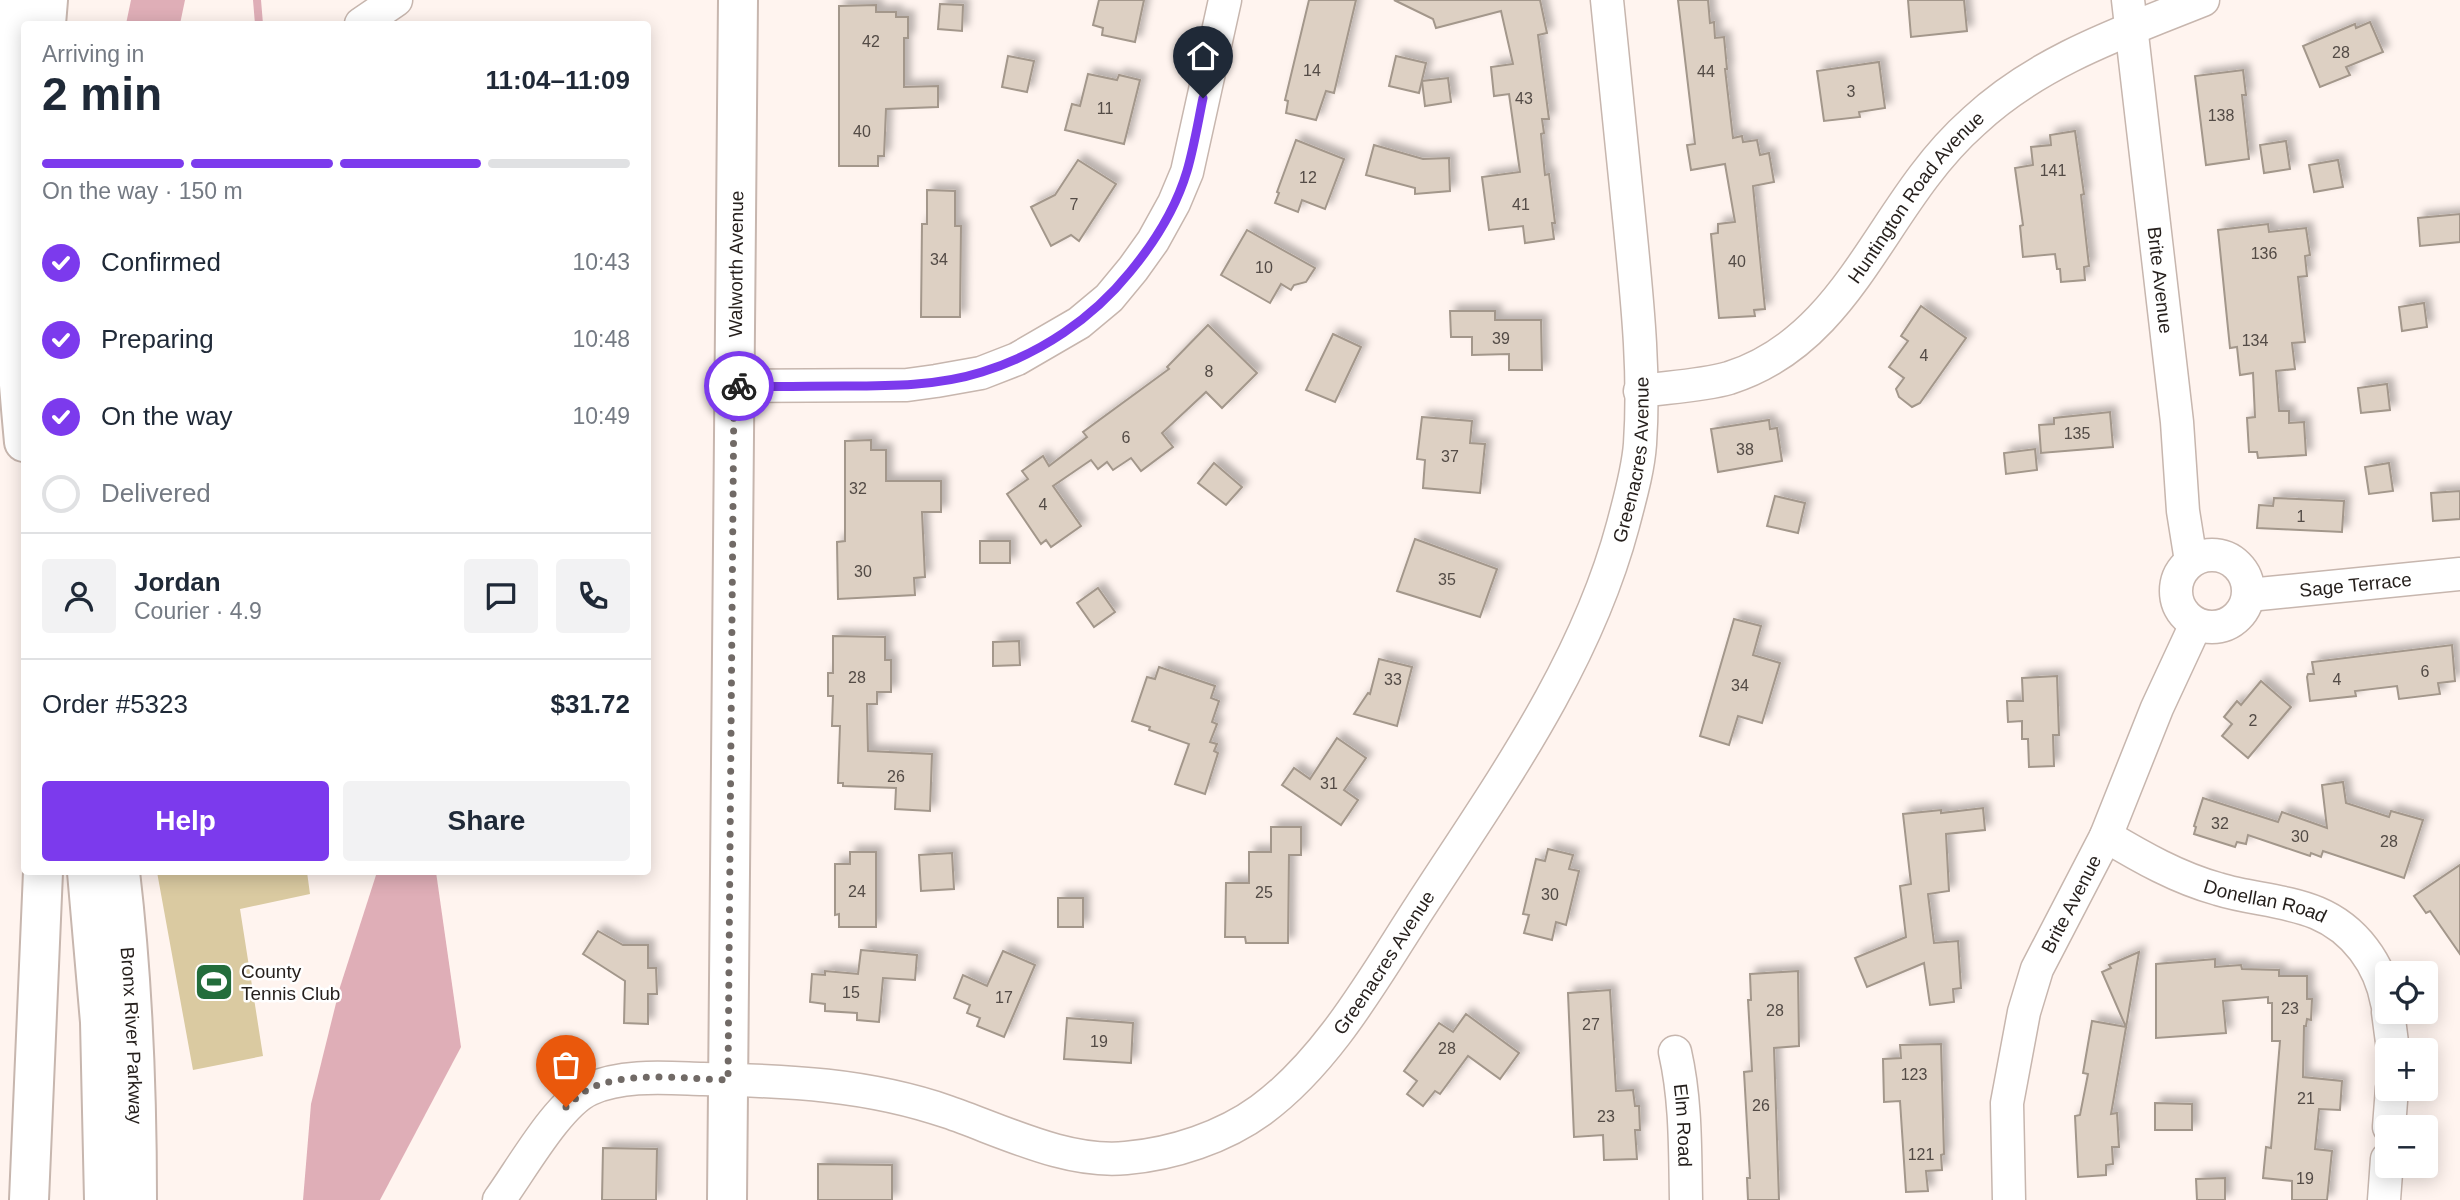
<!DOCTYPE html>
<meta charset="utf-8">
<style>
:root{--surface:#fff;--page:#f2f2f3;--text:#1f2937;--muted:#747a83;--line:#e0e1e3;--accent:#7c3aed}
body{margin:0;font-family:Arial,sans-serif;background:var(--page);color:var(--text);height:100vh;display:flex;flex-direction:column;font-size:26px;white-space:nowrap}
*{box-sizing:border-box;margin:0}
p{font-size:23px;color:var(--muted)}
.icon{flex:none;width:38px;height:38px;fill:none;stroke:currentColor;stroke-width:2;stroke-linecap:round;stroke-linejoin:round}
.map{position:relative;flex:1;overflow:hidden}
.side{position:absolute;left:21px;top:21px;width:630px;height:854px;display:flex;flex-direction:column;background:var(--surface);border-radius:7px;box-shadow:0 4px 18px #0003}
.side>*{flex:none}
.buttons{position:absolute;left:2375px;top:961px;display:grid;gap:14px}
.buttons a{display:grid;place-items:center;width:63px;height:63px;border-radius:7px;background:var(--surface);box-shadow:0 4px 18px #0003;font-size:35px}
.pin{position:absolute;display:grid;place-items:center;width:60px;height:60px;color:#fff;margin:-72px -30px;border-radius:50% 50% 50% 0;rotate:-45deg;box-shadow:0 0 7px #0007}
.pin .icon{rotate:45deg}
.courier{position:absolute;display:grid;place-items:center;width:70px;height:70px;margin:-35px;border:5px solid #7c3aed;border-radius:50%;background:#fff;color:#222;box-shadow:0 2px 9px #0007}
.headline em{font-style:normal;font-weight:700}
.headline div{display:flex;flex-direction:column-reverse}
.headline{display:flex;align-items:center;justify-content:space-between;height:119px;padding:0 21px}
h1{font-size:46px;font-weight:700;line-height:52px}
.bar{display:grid;grid-template-columns:repeat(4,1fr);gap:10px 7px;align-content:center;height:84px;padding:0 21px}
.bar i{height:9px;border-radius:5px;background:var(--line)}
.bar .current{background:var(--accent)}
.bar p{grid-column:span 4}
.line{display:flex;align-items:center;gap:18px;padding:0 21px;border-top:2px solid var(--line)}
.line div{flex:1}
.round{display:grid;place-items:center;flex:none;width:74px;height:74px;border-radius:7px;background:var(--page)}
ol{padding:0 21px;list-style:none}
li{display:flex;align-items:center;gap:21px;height:77px}
li p{margin-inline-start:auto}
li .icon{padding:7px;border-radius:50%;background:var(--accent);color:#fff;stroke-width:4}
li:last-child{color:var(--muted)}
li i{width:38px;height:38px;border:4px solid var(--line);border-radius:50%}
.cta{display:flex;gap:14px;margin-top:auto;padding:14px 21px}
.cta a{flex:1;height:80px;border-radius:7px;background:var(--accent);color:#fff;font-size:28px;font-weight:700;line-height:80px;text-align:center}
.cta a+a{background:var(--page);color:var(--text)}
.map>svg:first-child{display:block}
.green{fill:#dacaa1}
.water{fill:#dfaeb7}
.lines{fill:none;stroke-linecap:round;stroke-linejoin:round}
.stream{stroke:#dfaeb7;stroke-width:8}
.building{fill:#ddd0c3;stroke:#a3978b;stroke-width:2;filter:url(#shadow)}
.minor-casing{stroke:#c7b6ae;stroke-width:35}
.tertiary-casing{stroke:#c7b6ae;stroke-width:42}
.trunk-casing{stroke:#c7b6ae;stroke-width:42}
.minor{stroke:#fff;stroke-width:32}
.tertiary{stroke:#fff;stroke-width:38}
.trunk{stroke:#fff;stroke-width:38}
.done{stroke:#716a66;stroke-width:7;stroke-dasharray:0 12.6}
.route{stroke:#7c3aed;stroke-width:9}
.labels{text-anchor:middle;stroke-width:5;stroke-linejoin:round;paint-order:stroke}
.number-label{font-size:16px;fill:#534b46}
.street-label{font-size:19px;fill:#251f1c;stroke:#fff}
.poi-label{font-size:19px;fill:#251f1c;stroke:#fff;text-anchor:start}
</style>
<div class="map">
<svg width="2460" height="1200" viewBox="0 0 2460 1200">
<defs>
<filter id="shadow"><feDropShadow dx="6" dy="-6" stdDeviation="3.5" flood-color="#0004"/></filter>
</defs>
<rect width="100%" height="100%" fill="#fff4ef"/>
<polygon class="green" points="157,872 307,872 310,894 240,909 263,1056 193,1070"/>
<g class="water">
<polygon points="131,0 185,0 180,24 126,24"/>
<polygon points="377,872 436,872 461,1047 380,1200 303,1200 311,1104 340,987"/>
</g>
<g class="lines">
<polyline class="stream" points="257,0 259,24"/>
</g>
<g class="building">
<polygon points="1099,0 1144,0 1135,42 1102,35 1103,28 1093,25"/>
<polygon points="1309,0 1356,0 1334,93 1326,91 1316,120 1286,113 1288,101 1285,100"/>
<polygon points="1394,0 1540,0 1547,33 1538,35 1549,119 1542,119 1544,133 1541,134 1545,175 1549,174 1555,223 1552,223 1554,239 1525,243 1523,226 1489,230 1482,177 1520,172 1509,94 1494,96 1491,67 1513,64 1501,11 1436,28 1433,19"/>
<polygon points="1678,0 1708,0 1710,23 1714,22 1715,38 1724,37 1727,69 1725,69 1733,138 1742,136 1743,142 1757,140 1760,155 1769,153 1774,182 1753,186 1765,309 1754,310 1755,316 1719,318 1711,234 1718,233 1718,224 1735,222 1725,164 1691,170 1687,145 1695,144"/>
<polygon points="1908,0 1964,0 1967,31 1911,37"/>
<polygon points="940,4 963,5 962,31 938,29"/>
<polygon points="876,5 876,12 896,12 896,17 908,17 908,38 904,38 904,87 938,86 938,107 886,109 884,156 878,156 878,166 839,166 839,6"/>
<polygon points="2370,22 2383,52 2346,67 2350,75 2320,87 2303,46 2355,24 2356,28"/>
<polygon points="1008,56 1034,61 1027,92 1002,87"/>
<polygon points="1396,56 1426,63 1419,93 1389,86"/>
<polygon points="1879,62 1885,108 1859,112 1860,117 1824,121 1817,71"/>
<polygon points="2243,70 2246,95 2242,95 2249,159 2206,165 2195,76"/>
<polygon points="1088,74 1117,80 1119,75 1140,80 1124,144 1065,130 1072,104 1080,106"/>
<polygon points="1448,78 1451,102 1425,106 1422,81"/>
<polygon points="2075,131 2084,194 2081,195 2089,266 2084,267 2085,280 2061,282 2060,269 2057,269 2055,254 2023,257 2020,226 2023,225 2015,168 2033,165 2031,147 2051,145 2050,135"/>
<polygon points="1296,140 1344,159 1325,209 1302,200 1298,212 1275,203 1279,193 1277,192"/>
<polygon points="2286,141 2290,169 2264,173 2260,145"/>
<polygon points="1374,145 1423,159 1449,158 1450,191 1415,194 1415,188 1366,175"/>
<polygon points="1078,160 1116,184 1079,241 1071,235 1051,246 1031,207 1055,195"/>
<polygon points="2338,160 2343,187 2314,192 2309,165"/>
<polygon points="927,190 955,191 955,226 961,226 960,317 921,317 922,224 927,224"/>
<polygon points="2460,214 2460,242 2420,246 2418,218"/>
<polygon points="2268,224 2269,232 2306,228 2310,255 2305,256 2307,276 2298,277 2305,342 2292,343 2295,369 2276,371 2279,411 2289,411 2289,423 2304,422 2306,455 2258,458 2257,452 2249,452 2247,418 2255,417 2253,373 2240,375 2237,347 2230,348 2218,230"/>
<polygon points="1247,230 1315,268 1306,282 1294,285 1291,290 1281,284 1270,303 1221,275"/>
<polygon points="2424,303 2427,327 2402,331 2399,307"/>
<polygon points="1921,306 1966,338 1920,403 1912,407 1899,397 1896,389 1904,378 1889,367 1908,341 1901,336"/>
<polygon points="1450,311 1495,311 1495,320 1541,320 1542,370 1509,370 1509,354 1472,355 1472,337 1451,337"/>
<polygon points="1208,325 1257,373 1222,408 1206,392 1162,433 1173,447 1141,471 1131,458 1113,470 1107,462 1098,469 1091,460 1053,486 1081,526 1051,547 1046,540 1041,544 1007,494 1028,479 1022,471 1043,456 1049,466 1087,437 1083,432 1169,369 1167,367"/>
<polygon points="1333,334 1361,347 1335,402 1306,390"/>
<polygon points="2387,384 2390,410 2361,413 2358,388"/>
<polygon points="2110,412 2113,447 2041,453 2039,425 2054,424 2054,418"/>
<polygon points="1422,417 1472,421 1470,443 1485,444 1480,493 1423,488 1425,460 1417,459"/>
<polygon points="1769,420 1770,429 1777,428 1782,461 1718,472 1711,429"/>
<polygon points="871,440 871,450 886,450 886,481 941,481 941,512 922,512 925,577 914,578 915,595 838,599 837,542 845,541 845,441"/>
<polygon points="2035,449 2037,470 2006,474 2004,453"/>
<polygon points="1214,463 1242,487 1226,505 1198,483"/>
<polygon points="2389,463 2393,491 2369,494 2365,467"/>
<polygon points="2460,491 2460,519 2433,521 2431,493"/>
<polygon points="1775,496 1805,503 1798,533 1767,526"/>
<polygon points="2274,498 2344,501 2342,532 2257,528 2259,505 2273,506"/>
<polygon points="1415,539 1497,569 1480,617 1397,591"/>
<rect x="980" y="541" width="30" height="22"/>
<polygon points="1098,588 1115,612 1094,627 1077,603"/>
<polygon points="1734,619 1761,626 1753,655 1780,663 1762,723 1738,716 1729,745 1700,736"/>
<polygon points="833,636 885,637 885,660 891,660 891,692 877,692 877,704 867,704 868,751 932,754 930,811 895,809 896,788 843,786 843,783 838,783 840,726 832,726 833,696 828,696 828,673 833,673"/>
<polygon points="1019,641 1020,665 993,666 993,642"/>
<polygon points="2452,645 2455,681 2438,683 2440,694 2399,699 2397,686 2355,691 2356,696 2310,701 2307,677 2308,674 2314,674 2312,662"/>
<polygon points="1379,659 1412,667 1397,726 1354,714 1368,693 1370,694"/>
<polygon points="1159,667 1215,686 1211,698 1219,701 1212,722 1217,724 1210,742 1217,744 1214,751 1218,753 1205,794 1175,784 1189,744 1149,730 1150,727 1132,721 1147,677 1155,679"/>
<polygon points="2057,676 2059,735 2053,735 2054,766 2029,767 2028,739 2022,739 2022,721 2008,722 2007,701 2023,701 2022,678"/>
<polygon points="2261,681 2291,707 2248,758 2222,736 2232,724 2224,717 2237,701 2241,705"/>
<polygon points="1337,738 1366,758 1344,790 1358,800 1341,825 1282,785 1294,768 1310,779"/>
<polygon points="2343,782 2346,803 2389,817 2391,811 2423,820 2404,878 2323,851 2321,857 2311,853 2310,856 2248,835 2246,844 2237,842 2235,847 2194,834 2196,827 2194,826 2203,798 2278,822 2282,812 2327,828 2322,785"/>
<polygon points="1983,808 1985,830 1946,834 1949,891 1928,894 1934,943 1958,941 1961,988 1953,989 1954,1002 1930,1005 1924,963 1867,987 1855,958 1906,937 1900,886 1911,884 1903,814 1941,810 1941,813"/>
<polygon points="1271,827 1301,827 1301,855 1289,855 1288,943 1246,943 1245,937 1225,937 1226,883 1249,883 1249,852 1271,852"/>
<polygon points="1548,849 1573,855 1569,869 1579,871 1566,925 1556,922 1552,940 1524,933 1529,915 1523,914 1536,859 1545,861"/>
<polygon points="850,852 876,852 876,927 839,927 839,914 835,915 835,864 850,864"/>
<polygon points="952,853 954,889 921,891 919,855"/>
<polygon points="2460,865 2460,954 2430,911 2426,913 2414,896"/>
<rect x="1058" y="898" width="25" height="29"/>
<polygon points="598,931 623,945 648,945 648,968 656,968 657,994 648,994 648,1024 624,1023 625,981 583,954"/>
<polygon points="861,950 917,955 915,980 883,978 879,1022 857,1020 857,1013 825,1011 825,1004 810,1002 812,974 825,975 825,971 858,974"/>
<polygon points="1003,951 1035,965 1004,1037 977,1026 980,1018 967,1013 970,1005 954,998 963,975 987,986"/>
<polygon points="2139,952 2111,1114 2117,1113 2119,1147 2112,1147 2113,1164 2106,1165 2106,1175 2078,1177 2075,1116 2080,1115 2088,1074 2083,1073 2092,1021 2126,1027 2102,972 2111,968 2109,965"/>
<polygon points="2215,959 2215,967 2241,965 2242,969 2279,970 2279,976 2307,976 2307,999 2312,999 2311,1020 2307,1019 2306,1026 2304,1026 2303,1077 2342,1081 2340,1110 2319,1109 2315,1149 2332,1151 2327,1200 2292,1200 2292,1181 2263,1178 2266,1147 2271,1148 2280,1041 2272,1041 2272,1003 2268,1003 2268,997 2223,1001 2226,1033 2156,1038 2156,964"/>
<polygon points="1798,971 1799,1046 1774,1048 1779,1200 1748,1200 1747,1178 1750,1178 1744,1072 1752,1071 1748,1000 1751,1000 1750,974"/>
<polygon points="1610,990 1616,1091 1633,1090 1635,1106 1639,1106 1640,1130 1635,1130 1637,1159 1604,1160 1603,1135 1574,1137 1568,993"/>
<polygon points="1466,1014 1519,1053 1500,1079 1468,1056 1440,1094 1435,1091 1423,1106 1407,1094 1417,1081 1404,1071 1439,1023 1453,1032"/>
<polygon points="1067,1018 1133,1023 1131,1063 1064,1059"/>
<polygon points="1941,1044 1944,1154 1941,1155 1942,1170 1926,1171 1928,1191 1906,1192 1900,1101 1884,1102 1883,1059 1901,1058 1900,1045"/>
<polygon points="2155,1103 2192,1104 2192,1130 2155,1130"/>
<polygon points="603,1148 657,1149 656,1200 602,1200"/>
<polygon points="818,1164 892,1165 892,1200 818,1200"/>
<polygon points="2225,1178 2225,1200 2197,1200 2196,1179"/>
</g>
<g class="lines">
<g class="minor-casing">
<g id="minor">
<path id="s1" d="M2128,0L2177,422L2183,511L2191,561"/>
<polyline points="361,24 396,0"/>
<polyline points="734,386 907,385 936,381 981,373 1017,359 1079,323 1109,298 1133,269 1153,241 1174,203 1187,172 1225,0"/>
<path id="s2" d="M1640,391C1669,387 1701,386 1729,378C1828,347 1867,251 1924,176C1939,156 1956,137 1974,121C2038,61 2123,32 2203,0"/>
<circle cx="2212" cy="591" r="36"/>
<path id="s3" d="M2249,595L2460,574"/>
<path id="s4" d="M2106,836C2141,857 2178,878 2218,889C2250,899 2286,900 2317,913C2355,929 2380,964 2387,1003"/>
<polyline points="2388,1012 2393,1050"/>
<path id="s5" d="M1675,1052C1686,1100 1685,1150 1686,1200"/>
<polyline points="2389,1127 2392,1088"/>
<path id="s6" d="M499,1200C521,1170 558,1103 590,1089C624,1074 666,1078 703,1079C788,1081 867,1084 948,1112C1003,1131 1067,1164 1126,1158C1173,1154 1224,1137 1261,1110C1329,1060 1375,976 1420,907C1499,785 1585,667 1623,525C1630,498 1638,471 1640,444C1645,371 1637,299 1630,227C1622,151 1615,76 1607,0"/>
<path id="s7" d="M2009,1200L2007,1103L2024,1012L2037,969L2106,836L2157,708L2196,624"/>
<polyline points="2384,1200 2387,1159"/>
</g>
</g>
<g class="tertiary-casing">
<g id="tertiary">
<path id="s8" d="M727,1200L738,0"/>
</g>
</g>
<g class="trunk-casing">
<g id="trunk">
<path d="M14,0C4,148 10,295 24,442"/>
<polyline points="46,24 48,0"/>
<polyline points="87,872 100,1022 104,1200"/>
<path id="s9" d="M120,872C133,981 137,1090 137,1200"/>
<polyline points="29,1200 43,872"/>
</g>
</g>
<use href="#minor" class="minor"/>
<use href="#tertiary" class="tertiary"/>
<use href="#trunk" class="trunk"/>
</g>
<g class="lines">
<path class="done" d="M566,1107C573,1101 579,1095 587,1090C624,1070 687,1079 728,1080L734,386H739"/>
<path class="route" d="M739,386C774,387 810,386 845,386C890,386 938,386 982,372C1040,354 1092,319 1130,272C1154,243 1176,208 1187,171C1194,147 1198,122 1203,98"/>
</g>
<defs>
<g id="stadium-square" transform="scale(2.0125)"><rect x="-9" y="-9" width="18" height="18" rx="4" fill="#236d3b" stroke="#fff"/><path d="M0-5a6.5 5 0 1 0 0 10a6.5 5 0 1 0 0-10ZM-3.5-1.8h7v3.6h-7Z" fill="#fff"/></g>
</defs>
<g fill-rule="evenodd">
<use href="#stadium-square" x="214" y="982"/>
</g>
<g class="labels">
<g class="number-label">
<text x="871" y="47">42</text>
<text x="2341" y="58">28</text>
<text x="1312" y="76">14</text>
<text x="1706" y="77">44</text>
<text x="1851" y="97">3</text>
<text x="1524" y="104">43</text>
<text x="1105" y="114">11</text>
<text x="2221" y="121">138</text>
<text x="862" y="137">40</text>
<text x="2053" y="176">141</text>
<text x="1308" y="183">12</text>
<text x="1074" y="210">7</text>
<text x="1521" y="210">41</text>
<text x="2264" y="259">136</text>
<text x="939" y="265">34</text>
<text x="1737" y="267">40</text>
<text x="1264" y="273">10</text>
<text x="1501" y="344">39</text>
<text x="2255" y="346">134</text>
<text x="1924" y="361">4</text>
<text x="1209" y="377">8</text>
<text x="2077" y="439">135</text>
<text x="1126" y="443">6</text>
<text x="1745" y="455">38</text>
<text x="1450" y="462">37</text>
<text x="858" y="494">32</text>
<text x="1043" y="510">4</text>
<text x="2301" y="522">1</text>
<text x="863" y="577">30</text>
<text x="1447" y="585">35</text>
<text x="2425" y="677">6</text>
<text x="857" y="683">28</text>
<text x="1393" y="685">33</text>
<text x="2337" y="685">4</text>
<text x="1740" y="691">34</text>
<text x="2253" y="726">2</text>
<text x="896" y="782">26</text>
<text x="1329" y="789">31</text>
<text x="2220" y="829">32</text>
<text x="2300" y="842">30</text>
<text x="2389" y="847">28</text>
<text x="857" y="897">24</text>
<text x="1264" y="898">25</text>
<text x="1550" y="900">30</text>
<text x="851" y="998">15</text>
<text x="1004" y="1003">17</text>
<text x="2290" y="1014">23</text>
<text x="1775" y="1016">28</text>
<text x="1591" y="1030">27</text>
<text x="1099" y="1047">19</text>
<text x="1447" y="1054">28</text>
<text x="1914" y="1080">123</text>
<text x="2306" y="1104">21</text>
<text x="1761" y="1111">26</text>
<text x="1606" y="1122">23</text>
<text x="1921" y="1160">121</text>
<text x="2305" y="1184">19</text>
</g>
<g class="street-label">
<text dy="7" stroke="none"><textPath href="#s2" startOffset="355">Huntington Road Avenue</textPath></text>
<text dy="7" stroke="none"><textPath href="#s8" startOffset="936">Walworth Avenue</textPath></text>
<text dy="7" stroke="none"><textPath href="#s1" startOffset="282">Brite Avenue</textPath></text>
<text dy="7" stroke="none"><textPath href="#s6" startOffset="1598">Greenacres Avenue</textPath></text>
<text dy="7" stroke="none"><textPath href="#s3" startOffset="107">Sage Terrace</textPath></text>
<text dy="7" stroke="none"><textPath href="#s4" startOffset="173">Donellan Road</textPath></text>
<text dy="7" stroke="none"><textPath href="#s7" startOffset="308">Brite Avenue</textPath></text>
<text dy="7" stroke="none"><textPath href="#s6" startOffset="1031">Greenacres Avenue</textPath></text>
<text dy="7" stroke="none"><textPath href="#s9" startOffset="164">Bronx River Parkway</textPath></text>
<text dy="7" stroke="none"><textPath href="#s5" startOffset="74">Elm Road</textPath></text>
</g>
<g class="poi-label">
<text x="241" y="978">County<tspan x="241" dy="22">Tennis Club</tspan></text>
</g>
</g>
</svg>
<div class="buttons">
<a><svg class="icon" aria-label="locate" viewBox="0 0 24 24"><circle cx="12" cy="12" r="6"/><path d="M12 2v4M12 18v4M2 12h4M18 12h4"/></svg></a>
<a>+</a>
<a>−</a>
</div>
<div class="pin" style="left:566px;top:1107px;background:#ea580c"><svg class="icon" aria-label="bag" viewBox="0 0 24 24"><path d="M5 8h14l-1 12H6zM9 8a3 3 0 0 1 6 0"/></svg></div>
<div class="pin" style="left:1203px;top:98px;background:#1f2937"><svg class="icon" aria-label="home" viewBox="0 0 24 24"><path d="M3 11l9-7 9 7M6 9v11h12V9"/></svg></div>
<div class="courier" style="left:739px;top:386px"><svg class="icon" aria-label="bike" viewBox="0 0 24 24"><circle cx="6" cy="16" r="4"/><circle cx="18" cy="16" r="4"/><path d="M6 16l4-8h5l3 8M10 8l3 8H6M13 5h3"/></svg></div>
<section class="side">
<div class="headline"><div><h1>2 min</h1><p>Arriving in</p></div><em>11:04–11:09</em></div>
<div class="bar"><i class="current"></i><i class="current"></i><i class="current"></i><i></i><p>On the way · 150 m</p></div>
<ol>
<li><svg class="icon" aria-label="check" viewBox="0 0 24 24"><path d="M5 12l5 5 9-10"/></svg>Confirmed<p>10:43</p></li>
<li><svg class="icon" aria-label="check" viewBox="0 0 24 24"><path d="M5 12l5 5 9-10"/></svg>Preparing<p>10:48</p></li>
<li><svg class="icon" aria-label="check" viewBox="0 0 24 24"><path d="M5 12l5 5 9-10"/></svg>On the way<p>10:49</p></li>
<li><i></i>Delivered</li>
</ol>
<div class="line" style="height:126px"><a class="round"><svg class="icon" aria-label="person" viewBox="0 0 24 24"><circle cx="12" cy="8" r="4"/><path d="M4 21q1-7 8-7t8 7"/></svg></a><div><b>Jordan</b><p>Courier · 4.9</p></div><a class="round"><svg class="icon" aria-label="chat" viewBox="0 0 24 24"><path d="M4 5h16v11H9l-5 4z"/></svg></a><a class="round"><svg class="icon" aria-label="phone" viewBox="0 0 24 24"><path d="M5 4h4l2 5-3 2q2 4 5 5l2-3 5 2v4C11 20 4 13 5 4z"/></svg></a></div>
<div class="line" style="height:91px"><div>Order #5323</div><b>$31.72</b></div>
<div class="cta"><a>Help</a><a>Share</a></div>
</section>
</div>
